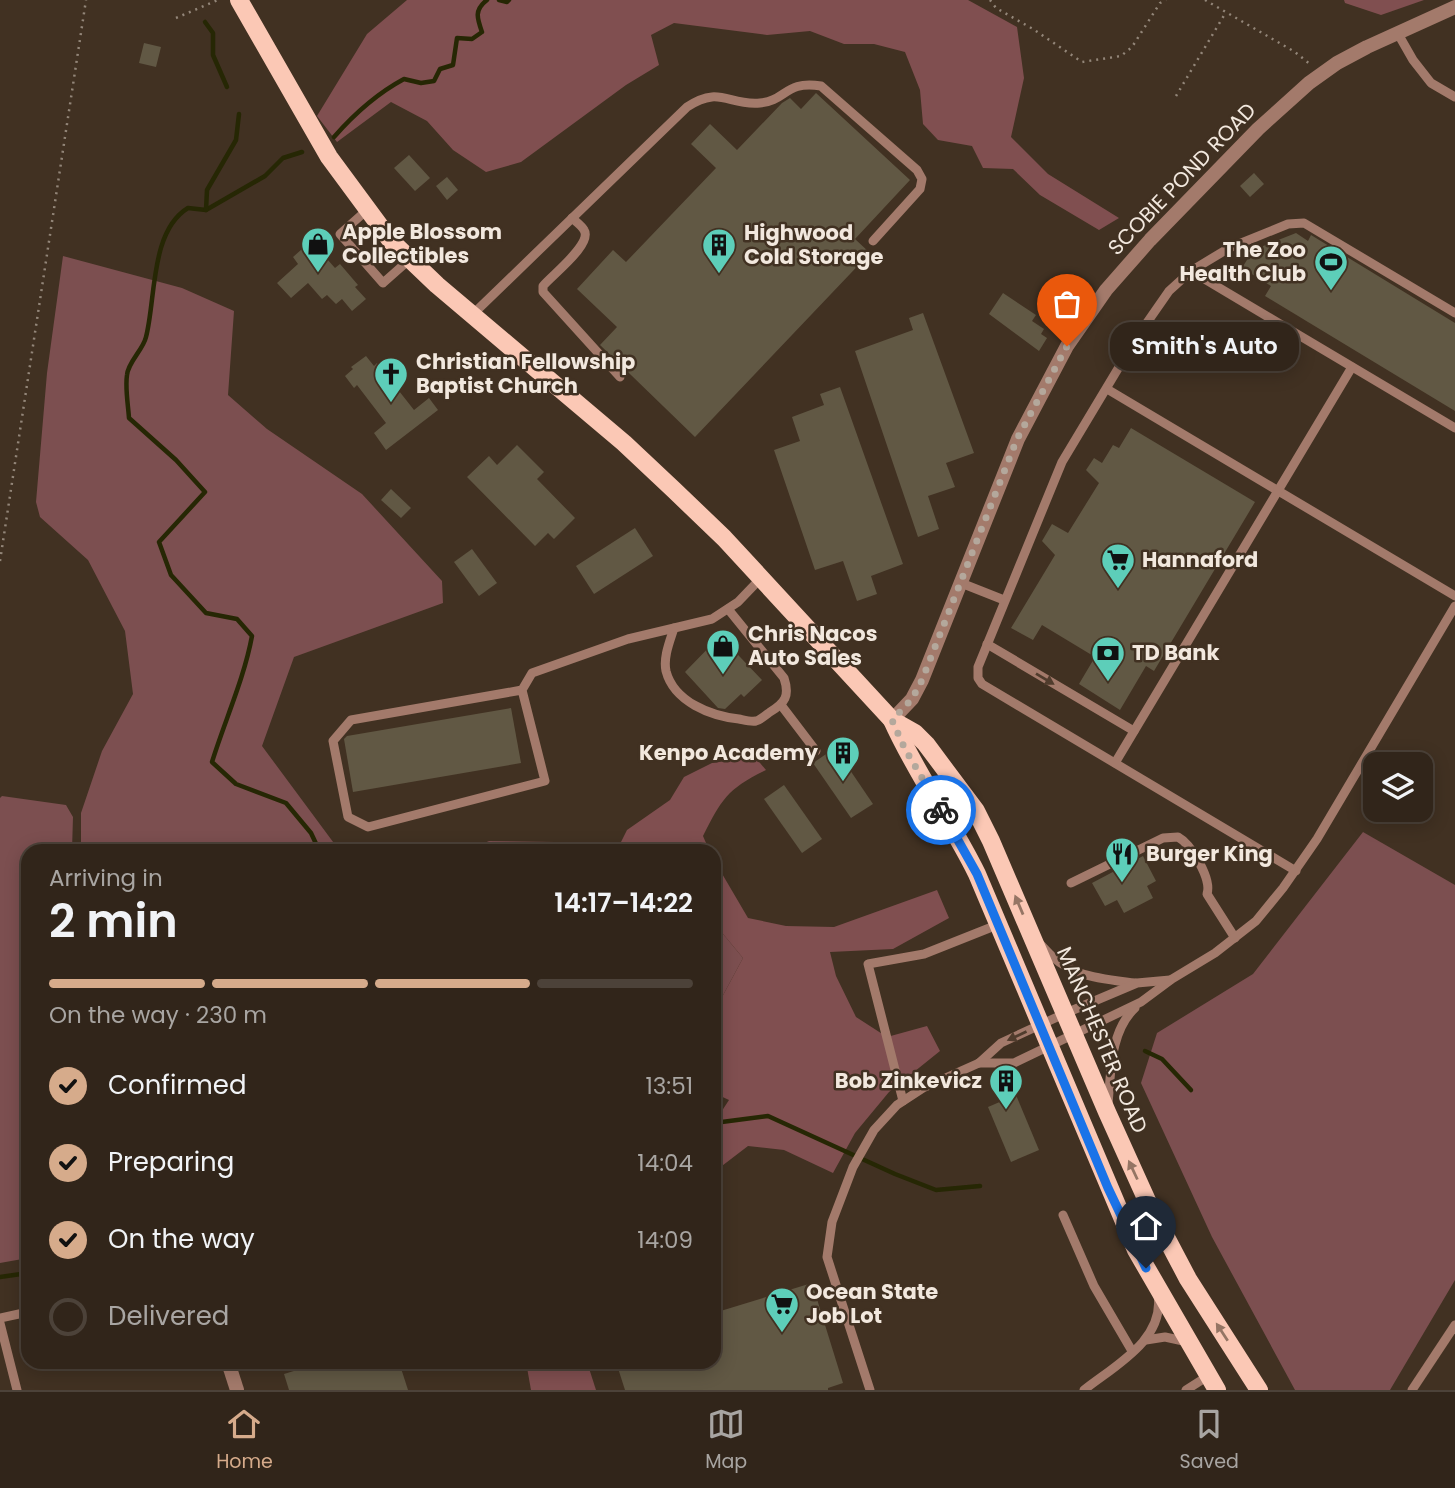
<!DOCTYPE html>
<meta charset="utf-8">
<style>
:root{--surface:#31251a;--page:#3d3127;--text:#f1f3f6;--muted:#a8a5a2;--line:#4c4239;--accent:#d6ab8b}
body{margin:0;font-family:Poppins,sans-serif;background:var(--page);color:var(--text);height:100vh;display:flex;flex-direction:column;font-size:26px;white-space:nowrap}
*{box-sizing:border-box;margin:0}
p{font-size:23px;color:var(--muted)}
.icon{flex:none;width:38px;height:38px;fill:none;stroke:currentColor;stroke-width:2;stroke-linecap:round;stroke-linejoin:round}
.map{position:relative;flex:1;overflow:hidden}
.side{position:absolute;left:21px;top:844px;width:700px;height:525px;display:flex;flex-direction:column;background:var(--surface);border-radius:21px;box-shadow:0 4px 18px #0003,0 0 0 2px var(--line)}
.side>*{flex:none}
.controls{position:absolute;left:1363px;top:752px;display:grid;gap:14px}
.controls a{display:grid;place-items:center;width:70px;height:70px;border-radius:14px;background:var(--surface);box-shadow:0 4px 18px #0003,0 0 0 2px var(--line);font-size:35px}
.pin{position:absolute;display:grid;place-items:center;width:60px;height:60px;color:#fff;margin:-72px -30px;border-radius:50% 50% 50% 0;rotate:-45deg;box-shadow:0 0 7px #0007}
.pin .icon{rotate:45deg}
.courier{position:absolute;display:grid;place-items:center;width:70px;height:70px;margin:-35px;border:5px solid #1a73e8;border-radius:50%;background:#fff;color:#222;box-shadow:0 2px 9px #0007}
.bubble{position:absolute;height:49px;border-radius:21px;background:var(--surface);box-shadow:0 4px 18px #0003,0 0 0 2px var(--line);font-size:23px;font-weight:600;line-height:49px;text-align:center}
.head em{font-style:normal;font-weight:600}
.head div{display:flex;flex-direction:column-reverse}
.head{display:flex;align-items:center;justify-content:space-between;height:119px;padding:0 28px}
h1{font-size:46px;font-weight:600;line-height:52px}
.bar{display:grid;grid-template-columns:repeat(4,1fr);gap:10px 7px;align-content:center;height:84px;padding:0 28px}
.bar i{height:9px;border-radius:5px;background:var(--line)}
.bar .current{background:var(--accent)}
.bar p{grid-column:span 4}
ol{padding:0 28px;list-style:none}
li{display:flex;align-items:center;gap:21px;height:77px}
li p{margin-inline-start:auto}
li .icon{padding:7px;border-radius:50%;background:var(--accent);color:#111;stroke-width:4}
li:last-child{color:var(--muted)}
li i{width:38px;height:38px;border:4px solid var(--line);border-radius:50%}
.dock{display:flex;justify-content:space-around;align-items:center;height:98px;border-top:2px solid var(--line);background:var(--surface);font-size:19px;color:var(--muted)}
.dock a{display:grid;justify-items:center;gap:4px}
.dock .current{color:var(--accent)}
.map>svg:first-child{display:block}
.green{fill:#7c4f50}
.forest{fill:#804f50}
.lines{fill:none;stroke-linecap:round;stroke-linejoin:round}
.stream{stroke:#262704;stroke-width:4.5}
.building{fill:#615844}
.path{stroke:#938679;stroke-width:2.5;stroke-dasharray:2 5;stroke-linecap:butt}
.service{stroke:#a37a6b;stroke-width:9}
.minor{stroke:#a37a6b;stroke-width:14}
.primary{stroke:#fbc8b5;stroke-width:18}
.oneway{fill:#503c2d}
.oneway2{fill:#957564}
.done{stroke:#b4a89c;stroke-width:7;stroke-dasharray:0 12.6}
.route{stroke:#1a73e8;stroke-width:9}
.labels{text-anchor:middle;stroke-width:5;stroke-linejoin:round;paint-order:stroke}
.street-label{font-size:21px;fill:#f2e8de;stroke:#413122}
.poi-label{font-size:21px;font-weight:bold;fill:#f2e8de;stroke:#413122;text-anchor:start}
</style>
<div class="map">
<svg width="1455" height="1390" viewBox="0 0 1455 1390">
<rect width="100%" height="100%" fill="#413122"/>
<g class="green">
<polygon points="63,256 182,288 234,311 228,395 267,429 362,494 442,581 443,603 294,657 262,746 339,850 81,850 81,813 102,751 133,694 125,631 88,560 40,517 36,502 47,373"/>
<polygon points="2,796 66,805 73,817 72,850 28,850 28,1258 0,1263 0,798"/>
<polygon points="1363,832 1455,885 1455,1280 1390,1390 1295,1390 1212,1237 1141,1083 1157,1033 1253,974"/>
<polygon points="489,841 555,842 651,850 468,850"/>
<polygon points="714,923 743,958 714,1012"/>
</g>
<g class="forest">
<polygon points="407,0 968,0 1017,27 1024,78 1011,137 1048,174 1119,218 1099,230 1040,195 1013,169 983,168 972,146 938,140 923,124 920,90 905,52 874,44 844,44 810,31 767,35 674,23 651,35 659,65 626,85 521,162 486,172 453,150 427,121 391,102 337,142 317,116 367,34"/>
<polygon points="1344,0 1424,0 1381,15 1345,3"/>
<path d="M755,757L766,770C727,789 722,799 703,836L709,850H651L618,848L627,830L670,800L684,777L712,763Z"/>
<polygon points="714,860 748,918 786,926 834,927 937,890 949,918 893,949 830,952 836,976 856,1017 887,1037 927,1026 940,1051 889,1092 855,1133 833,1173 784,1150 748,1146 714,1172 714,1123 729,1100 714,1093 714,1012 743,958 714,923"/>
<polygon points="526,1362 587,1362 596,1390 531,1390"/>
</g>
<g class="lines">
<g class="stream">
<polyline points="499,0 507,2 509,0"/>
<polyline points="205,22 213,33 213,55 227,87"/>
<path d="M334,137C355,113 376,94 404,79L421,83L434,81L440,69L453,65L457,38L472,39L482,32C477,18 474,10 487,0"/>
<path d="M302,152L283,158L265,176L206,210L188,208C150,231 156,299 146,337C143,350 128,362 127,375C125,388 128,404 129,418L176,460L205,492L159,542L171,575L206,613L237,619L252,636C244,679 225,720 212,762L236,784L286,803L311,833L319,850"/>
<polyline points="206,210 207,190 236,140 239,114"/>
<polyline points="1145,1051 1162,1059 1191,1090"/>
<polyline points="714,1123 768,1116 895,1174 936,1190 980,1186"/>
<polyline points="0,1277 28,1273"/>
</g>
</g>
<g class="building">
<polygon points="144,43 161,47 156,67 139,63"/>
<polygon points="816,93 910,180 855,239 870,253 695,437 600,345 617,327 577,289 613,250 626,262 716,168 691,144 710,124 737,150 782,103 790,98 801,109"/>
<polygon points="409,155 430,178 415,191 394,168"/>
<polygon points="1254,173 1264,184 1250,197 1240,186"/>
<polygon points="447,177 458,190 447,200 436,186"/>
<polygon points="1296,233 1308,241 1311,235 1455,323 1455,411 1265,296 1271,286 1242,268 1253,250"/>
<polygon points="311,241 335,268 340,264 358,285 355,287 366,299 352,311 342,299 336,304 327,295 322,299 308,283 291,298 277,283 298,264 293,257"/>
<polygon points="1003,293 1036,315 1032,321 1044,329 1041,334 1047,338 1039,351 989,314"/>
<polygon points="923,313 974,453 946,463 955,487 928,496 939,529 918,537 855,351 913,330 909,318"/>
<polygon points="366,356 374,366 377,363 414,410 429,398 438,410 386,450 374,433 386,423 357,385 354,388 345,376 353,369 351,367"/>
<polygon points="840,387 903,564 871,576 877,594 857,601 843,561 815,570 774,450 800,441 792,417 824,405 820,394"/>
<polygon points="1131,428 1255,502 1154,671 1146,666 1120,710 1079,684 1095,657 1042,625 1033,640 1011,628 1055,555 1042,541 1052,524 1068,533 1099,483 1086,470 1094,458 1102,463 1113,445 1119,448"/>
<polygon points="517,445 544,472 537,479 575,518 554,539 548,533 535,546 467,477 489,456 497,465"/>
<polygon points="391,489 411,508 401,518 381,500"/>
<polygon points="635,528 653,556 594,594 576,566"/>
<polygon points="472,549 497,583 479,596 454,562"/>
<polygon points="720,636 762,680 744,697 741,694 725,709 718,708 685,672"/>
<polygon points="511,708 521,763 353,792 344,739 347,736"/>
<polygon points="835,748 873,804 851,818 813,763"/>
<polygon points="784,785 822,839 802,853 764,799"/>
<polygon points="1143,856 1156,881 1147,886 1153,898 1124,913 1117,900 1105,906 1092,883"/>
<polygon points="1016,1095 1039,1150 1011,1162 988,1107"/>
<polygon points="812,1283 843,1383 828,1388 828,1390 625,1390 616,1362 714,1362 714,1313"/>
<polygon points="323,1362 399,1362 408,1390 289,1390 284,1374"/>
</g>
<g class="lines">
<g class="path">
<polyline points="990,0 996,8 1033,29 1082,62 1121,56 1132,47 1160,3 1166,0"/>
<polyline points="1205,0 1295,52 1311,65"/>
<polyline points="176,18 218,0"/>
<polyline points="1176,96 1226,12"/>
<polyline points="0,561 86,0"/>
</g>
<g class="service">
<polyline points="1397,32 1413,60 1431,83 1455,97"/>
<polyline points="367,210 340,234 383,283 409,260"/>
<path d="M572,218C575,221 582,226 584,230C593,244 552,275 543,286V292L620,377"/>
<polyline points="1191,271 1455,428"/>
<path d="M472,315L687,107C720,85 728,106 760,103C786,101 785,80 821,86L917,170L922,179L920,189L873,241"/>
<polyline points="1107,389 1455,596"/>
<polyline points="961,583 1004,600"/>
<path d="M674,628C670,641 663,657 666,671C674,702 711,716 739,719C744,720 751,722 756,721C760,720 766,715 770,712C785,703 790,696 784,678L728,609"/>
<polyline points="987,644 1134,731"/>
<polyline points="522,690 545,781 368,827 348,817 333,741 351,720 522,690 532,673 628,639 712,619 738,602 761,578"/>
<polyline points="781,705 816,751"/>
<polyline points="1115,763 1352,367"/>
<polyline points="1296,871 982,684 978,678 978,667 1062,462 1137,337 1169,291 1191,271 1229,248 1288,224 1304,223 1455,313"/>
<path d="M1071,883L1163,838L1178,837C1191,844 1212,879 1207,894L1235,938"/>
<path d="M1041,945C1068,977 1096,978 1135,983"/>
<polyline points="979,1063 1014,1063 1141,1002 1172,979 1215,953 1256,921 1283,888 1317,839 1455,606"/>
<polyline points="903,1101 868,964 924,954 997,925"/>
<path d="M1108,1104C1111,1072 1110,1031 1135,1008"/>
<polyline points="1063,1215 1094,1286 1132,1351"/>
<polyline points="0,1318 28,1312"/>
<polyline points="0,1323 17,1390"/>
<polyline points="1146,1340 1165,1337 1188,1342"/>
<polyline points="870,1390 827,1257 832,1222 853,1167 874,1130 897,1105 923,1088 979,1063 1001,1043 1066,1013 1137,983 1170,980"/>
<path d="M1084,1390C1114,1366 1165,1340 1158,1295"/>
<polyline points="1186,1390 1208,1376"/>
<polyline points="1412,1390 1455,1325"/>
</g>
<g class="minor">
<polyline points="892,720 912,699 922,680 1018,439 1067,346 1106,290 1150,240 1258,129 1309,83 1337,63 1367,47 1455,7"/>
<polyline points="228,1362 237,1390"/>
</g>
<g class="primary">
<polyline points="239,0 329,157 391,241 437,285 624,443 674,490 724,538 892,720 915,733 926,744 976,811 991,841 1107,1112 1149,1205 1188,1279 1259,1390"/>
<path d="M892,720C916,774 951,821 977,874L1136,1250L1217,1390"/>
</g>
</g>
<defs><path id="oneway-solid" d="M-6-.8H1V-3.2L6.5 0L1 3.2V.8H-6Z" transform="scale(1.75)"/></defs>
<g class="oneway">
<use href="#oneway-solid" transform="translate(1045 679) rotate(31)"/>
<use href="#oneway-solid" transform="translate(1017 1036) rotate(155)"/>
</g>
<g class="oneway2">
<use href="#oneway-solid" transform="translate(1019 905) rotate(-113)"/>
<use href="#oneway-solid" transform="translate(1133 1170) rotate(-115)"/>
<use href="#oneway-solid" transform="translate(1222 1332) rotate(-123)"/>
</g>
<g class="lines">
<polyline class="done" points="941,810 905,749 892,720 912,699 922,680 1017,439 1067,346"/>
<polyline class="route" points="941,810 977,874 1108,1188 1146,1268"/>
</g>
<defs>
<g id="shop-pin" transform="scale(1.75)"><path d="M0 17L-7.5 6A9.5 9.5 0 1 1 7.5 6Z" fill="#5dceb9" stroke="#413122"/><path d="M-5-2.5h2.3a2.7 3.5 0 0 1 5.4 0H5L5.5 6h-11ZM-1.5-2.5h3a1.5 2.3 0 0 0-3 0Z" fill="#111"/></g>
<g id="building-pin" transform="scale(1.75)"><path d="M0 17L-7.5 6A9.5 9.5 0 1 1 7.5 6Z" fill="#5dceb9" stroke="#413122"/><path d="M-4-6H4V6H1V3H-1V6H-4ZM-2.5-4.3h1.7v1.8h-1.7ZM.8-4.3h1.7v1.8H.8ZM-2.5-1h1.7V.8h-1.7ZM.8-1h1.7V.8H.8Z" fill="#111"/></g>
<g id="stadium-pin" transform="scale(1.75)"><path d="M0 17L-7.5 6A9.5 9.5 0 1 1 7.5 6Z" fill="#5dceb9" stroke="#413122"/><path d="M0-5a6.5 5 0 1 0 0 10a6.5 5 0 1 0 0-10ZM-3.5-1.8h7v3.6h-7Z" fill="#111"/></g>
<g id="church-pin" transform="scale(1.75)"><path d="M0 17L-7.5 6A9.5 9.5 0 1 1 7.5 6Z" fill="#5dceb9" stroke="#413122"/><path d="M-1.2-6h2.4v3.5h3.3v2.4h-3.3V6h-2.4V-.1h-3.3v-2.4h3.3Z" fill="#111"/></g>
<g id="supermarket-pin" transform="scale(1.75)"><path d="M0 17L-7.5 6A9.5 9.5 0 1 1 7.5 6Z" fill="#5dceb9" stroke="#413122"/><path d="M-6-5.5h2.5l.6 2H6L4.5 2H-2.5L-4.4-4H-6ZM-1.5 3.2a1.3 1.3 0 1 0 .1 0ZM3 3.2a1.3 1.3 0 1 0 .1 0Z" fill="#111"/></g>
<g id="bank-pin" transform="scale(1.75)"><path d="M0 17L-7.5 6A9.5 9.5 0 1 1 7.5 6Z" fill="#5dceb9" stroke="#413122"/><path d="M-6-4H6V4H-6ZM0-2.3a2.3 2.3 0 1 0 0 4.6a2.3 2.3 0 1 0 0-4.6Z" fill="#111"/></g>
<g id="restaurant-pin" transform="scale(1.75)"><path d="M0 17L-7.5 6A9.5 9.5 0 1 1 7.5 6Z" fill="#5dceb9" stroke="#413122"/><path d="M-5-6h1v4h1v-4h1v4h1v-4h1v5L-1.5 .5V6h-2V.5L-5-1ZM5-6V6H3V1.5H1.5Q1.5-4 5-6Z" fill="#111"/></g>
</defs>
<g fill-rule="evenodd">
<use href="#shop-pin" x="318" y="244"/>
<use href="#building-pin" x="719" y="245"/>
<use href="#stadium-pin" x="1331" y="262"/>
<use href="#church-pin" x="391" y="374"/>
<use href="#supermarket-pin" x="1118" y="560"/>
<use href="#shop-pin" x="723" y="646"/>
<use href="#bank-pin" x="1108" y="653"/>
<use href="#building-pin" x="843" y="753"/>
<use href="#restaurant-pin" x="1122" y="854"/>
<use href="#building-pin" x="1006" y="1081"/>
<use href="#supermarket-pin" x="782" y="1304"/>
</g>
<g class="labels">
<g class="street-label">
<text transform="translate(1182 179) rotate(-46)" y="7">SCOBIE POND ROAD</text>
<text transform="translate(1102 1040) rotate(67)" y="7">MANCHESTER ROAD</text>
</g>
<g class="poi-label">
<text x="342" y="239">Apple Blossom<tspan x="342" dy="24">Collectibles</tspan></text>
<text x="744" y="240">Highwood<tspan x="744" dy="24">Cold Storage</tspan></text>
<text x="1306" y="257" text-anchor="end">The Zoo<tspan x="1306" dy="24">Health Club</tspan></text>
<text x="416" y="369">Christian Fellowship<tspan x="416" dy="24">Baptist Church</tspan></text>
<text x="1142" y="567">Hannaford</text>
<text x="748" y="641">Chris Nacos<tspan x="748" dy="24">Auto Sales</tspan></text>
<text x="1132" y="660">TD Bank</text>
<text x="818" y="760" text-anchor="end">Kenpo Academy</text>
<text x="1146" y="861">Burger King</text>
<text x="982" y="1088" text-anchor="end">Bob Zinkevicz</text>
<text x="806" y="1299">Ocean State<tspan x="806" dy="24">Job Lot</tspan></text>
</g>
</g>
</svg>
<div class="controls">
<a><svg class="icon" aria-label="layers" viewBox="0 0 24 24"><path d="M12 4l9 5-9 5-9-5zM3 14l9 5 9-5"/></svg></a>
</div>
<div class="pin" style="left:1067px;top:346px;background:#ea580c"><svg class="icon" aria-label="bag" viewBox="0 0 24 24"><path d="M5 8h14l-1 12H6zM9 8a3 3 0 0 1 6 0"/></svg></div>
<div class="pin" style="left:1146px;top:1268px;background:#1f2937"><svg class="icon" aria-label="home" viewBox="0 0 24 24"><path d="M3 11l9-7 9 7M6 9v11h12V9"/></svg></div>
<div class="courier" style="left:941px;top:810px"><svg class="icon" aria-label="bike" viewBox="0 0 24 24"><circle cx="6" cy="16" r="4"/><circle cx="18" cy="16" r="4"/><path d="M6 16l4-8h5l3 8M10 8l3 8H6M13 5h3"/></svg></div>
<div class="bubble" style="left:1110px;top:322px;width:189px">Smith's Auto</div>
<section class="side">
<div class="head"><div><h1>2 min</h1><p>Arriving in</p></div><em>14:17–14:22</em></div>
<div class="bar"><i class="current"></i><i class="current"></i><i class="current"></i><i></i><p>On the way · 230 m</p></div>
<ol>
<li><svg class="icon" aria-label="check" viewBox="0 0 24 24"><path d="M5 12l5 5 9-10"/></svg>Confirmed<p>13:51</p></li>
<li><svg class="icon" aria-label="check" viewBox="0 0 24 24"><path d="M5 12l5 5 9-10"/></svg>Preparing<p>14:04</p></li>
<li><svg class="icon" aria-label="check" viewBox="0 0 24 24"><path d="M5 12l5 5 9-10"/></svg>On the way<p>14:09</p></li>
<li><i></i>Delivered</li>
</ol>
</section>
</div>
<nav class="dock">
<a class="current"><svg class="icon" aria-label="home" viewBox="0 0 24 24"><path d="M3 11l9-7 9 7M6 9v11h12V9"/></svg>Home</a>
<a><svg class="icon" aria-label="map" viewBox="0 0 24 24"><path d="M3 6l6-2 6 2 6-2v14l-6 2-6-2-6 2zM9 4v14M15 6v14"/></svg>Map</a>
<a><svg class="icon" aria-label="saved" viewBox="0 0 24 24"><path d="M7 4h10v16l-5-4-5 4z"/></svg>Saved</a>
</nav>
